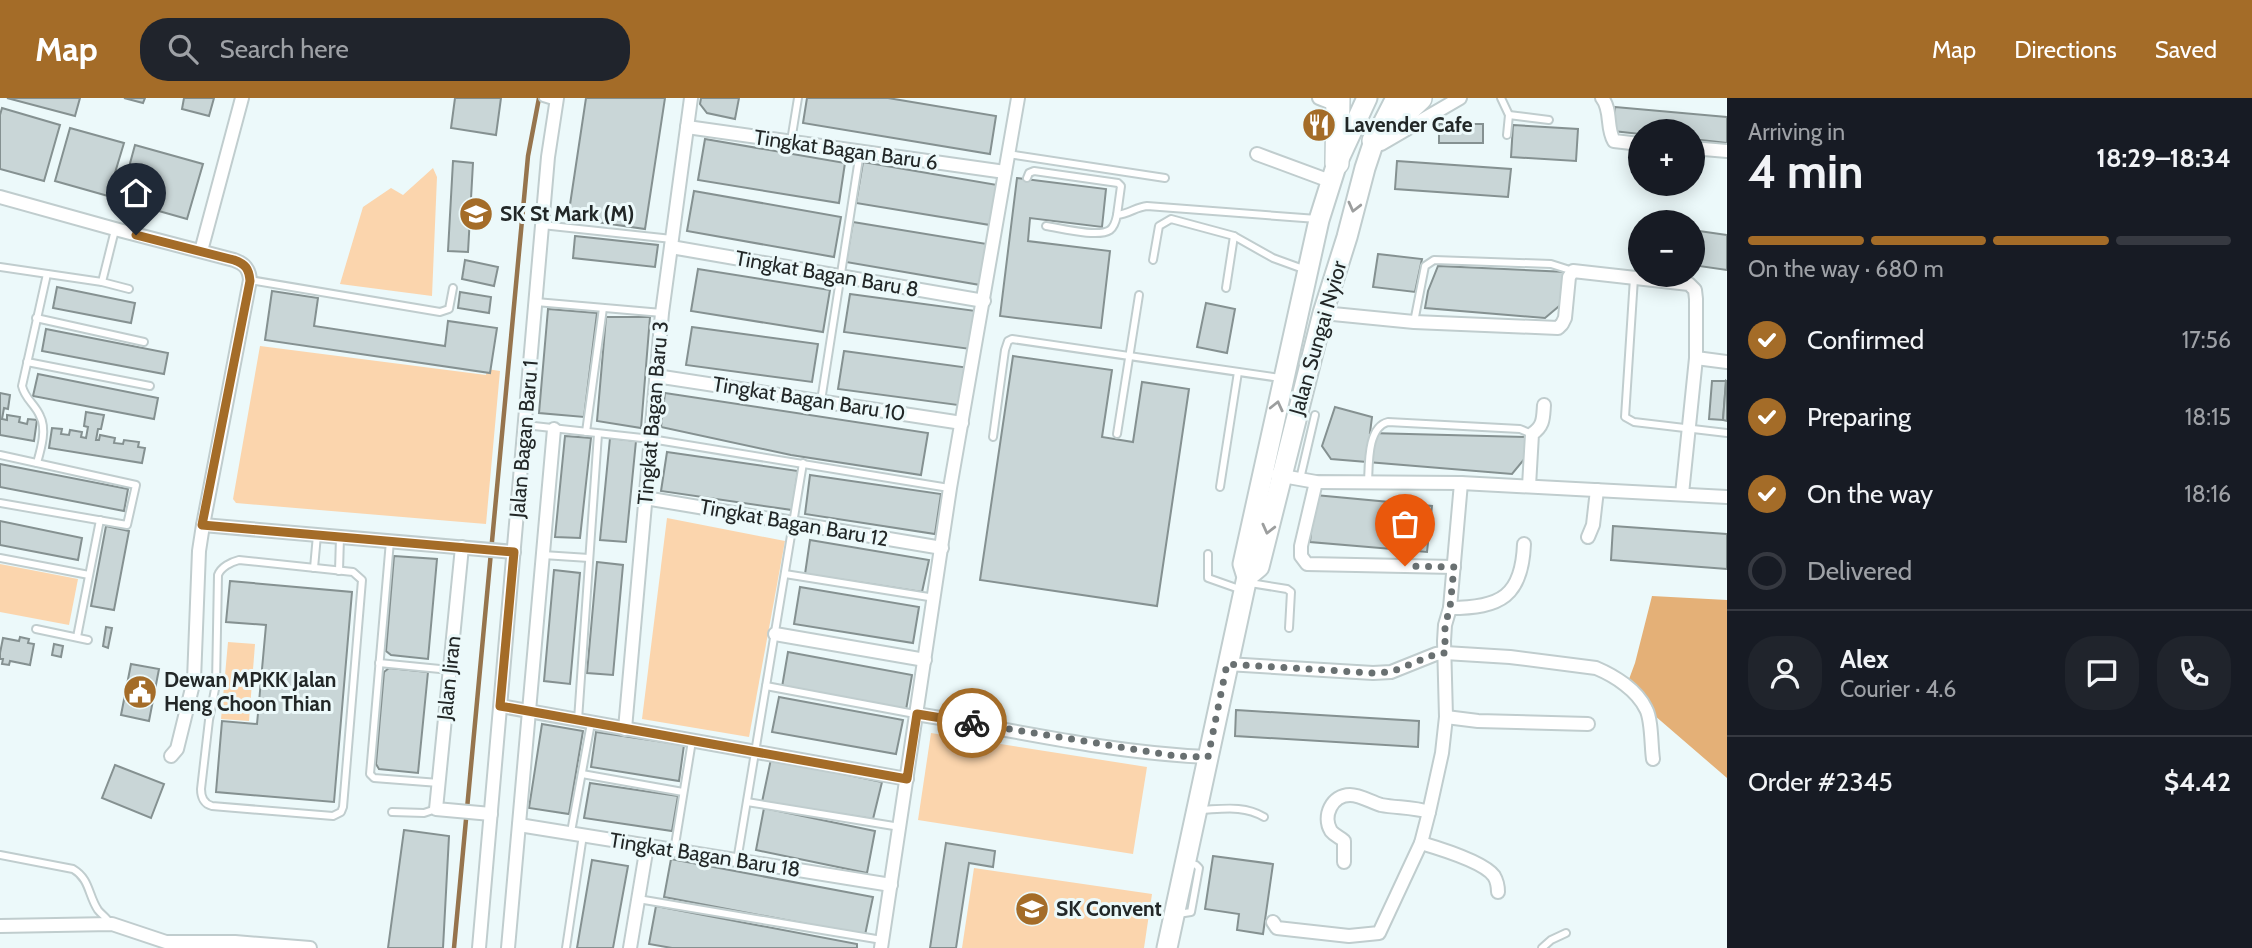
<!DOCTYPE html>
<meta charset="utf-8">
<style>
:root{--surface:#171b24;--page:#20242c;--text:#f1f3f6;--muted:#9ea1a6;--line:#363941;--accent:#a46c28}
body{margin:0;font-family:Cabin,sans-serif;background:var(--page);color:var(--text);height:100vh;display:flex;flex-direction:column;font-size:26px;white-space:nowrap}
*{box-sizing:border-box;margin:0}
p{font-size:23px;color:var(--muted)}
.icon{flex:none;width:38px;height:38px;fill:none;stroke:currentColor;stroke-width:2;stroke-linecap:round;stroke-linejoin:round}
.map{position:relative;flex:1;overflow:hidden}
.sheet{display:flex;flex-direction:column;background:var(--surface);width:525px}
.sheet>*{flex:none}
.fabs{position:absolute;left:1628px;top:21px;display:grid;gap:14px}
.fabs a{display:grid;place-items:center;width:77px;height:77px;border-radius:50%;background:var(--surface);box-shadow:0 4px 18px #0003;font-size:35px}
.pin{position:absolute;display:grid;place-items:center;width:60px;height:60px;color:#fff;margin:-72px -30px;border-radius:50% 50% 50% 0;rotate:-45deg;box-shadow:0 0 7px #0007}
.pin .icon{rotate:45deg}
.courier{position:absolute;display:grid;place-items:center;width:70px;height:70px;margin:-35px;border:5px solid #a46c28;border-radius:50%;background:#fff;color:#222;box-shadow:0 2px 9px #0007}
.overview em{font-style:normal;font-weight:800}
.overview div{display:flex;flex-direction:column-reverse}
.overview{display:flex;align-items:center;justify-content:space-between;height:119px;padding:0 21px}
h1{font-size:46px;font-weight:800;line-height:52px}
.bar{display:grid;grid-template-columns:repeat(4,1fr);gap:10px 7px;align-content:center;height:84px;padding:0 21px}
.bar i{height:9px;border-radius:5px;background:var(--line)}
.bar .active{background:var(--accent)}
.bar p{grid-column:span 4}
.line{display:flex;align-items:center;gap:18px;padding:0 21px;border-top:2px solid var(--line)}
.line div{flex:1}
.round{display:grid;place-items:center;flex:none;width:74px;height:74px;border-radius:28px;background:var(--page)}
ol{padding:0 21px;list-style:none}
li{display:flex;align-items:center;gap:21px;height:77px}
li p{margin-inline-start:auto}
li .icon{padding:7px;border-radius:50%;background:var(--accent);color:#fff;stroke-width:4}
li:last-child{color:var(--muted)}
li i{width:38px;height:38px;border:4px solid var(--line);border-radius:50%}
header{display:flex;align-items:center;gap:42px;box-sizing:border-box;height:98px;padding:0 35px;background:var(--accent);color:#fff}
header strong{font-size:33px}
nav{display:flex;gap:38px;margin-inline-start:auto;font-size:24px}
.search{width:490px;height:63px;background:var(--page);display:flex;align-items:center;gap:18px;box-sizing:border-box;padding:0 24px;border-radius:28px;color:var(--muted);font-size:26px}
main{display:flex;flex:1;min-height:0}
.map>svg:first-child{display:block}
.green{fill:#fbd5ad}
.forest{fill:#e4b077}
.lines{fill:none;stroke-linecap:round;stroke-linejoin:round}
.stream{stroke:#96744d;stroke-width:4.5}
.building{fill:#c9d6d7;stroke:#859191;stroke-width:2}
.lane-casing{stroke:#c0cdce;stroke-width:10}
.street-casing{stroke:#c0cdce;stroke-width:16}
.primary-casing{stroke:#c0cdce;stroke-width:23}
.highway-casing{stroke:#c0cdce;stroke-width:26}
.lane{stroke:#fff;stroke-width:6}
.street{stroke:#fff;stroke-width:12}
.primary{stroke:#fff;stroke-width:19}
.highway{stroke:#fff;stroke-width:23}
.oneway{stroke:#9c9e9e}
.done{stroke:#697071;stroke-width:7;stroke-dasharray:0 12.6}
.route{stroke:#a46c28;stroke-width:9}
.labels{text-anchor:middle;stroke-width:6;stroke-linejoin:round;paint-order:stroke}
.poi-label{font-size:21px;font-weight:bold;fill:#222727;stroke:#ecf9fa;text-anchor:start}
.street-label{font-size:21px;fill:#222727;stroke:#ecf9fa}
</style>
<header>
<strong>Map</strong>
<div class="search"><svg class="icon" aria-label="search" viewBox="0 0 24 24"><circle cx="10" cy="10" r="6"/><path d="M15 15l6 6"/></svg>Search here</div>
<nav><a>Map</a><a>Directions</a><a>Saved</a></nav>
</header>
<main>
<div class="map">
<svg width="1727" height="850" viewBox="0 0 1727 850">
<rect width="100%" height="100%" fill="#ecf9fa"/>
<g class="green">
<polygon points="433,70 437,79 432,198 340,186 363,109 391,90 403,97"/>
<polygon points="260,248 486,277 487,271 500,273 486,426 236,405 233,401"/>
<polygon points="667,420 785,443 749,639 642,621"/>
<polygon points="0,466 78,481 69,527 0,514"/>
<polygon points="228,544 255,546 249,623 221,621"/>
<polygon points="931,635 1147,669 1133,756 918,722"/>
<polygon points="974,770 1152,796 1144,850 962,850"/>
</g>
<polygon class="forest" points="1652,498 1727,502 1727,680 1625,592 1635,565"/>
<g class="lines">
<polyline class="stream" points="454,850 528,58 539,0"/>
</g>
<g class="building">
<polygon points="7,0 80,0 75,18"/>
<polygon points="124,0 145,0 143,5"/>
<polygon points="184,0 214,0 209,18 182,11"/>
<polygon points="455,0 501,0 496,37 451,30"/>
<polygon points="586,0 665,0 645,131 568,120"/>
<polygon points="701,0 739,0 735,21 707,15 700,6"/>
<polygon points="807,0 888,0 996,18 990,56 803,25"/>
<polygon points="1615,9 1727,19 1727,45 1692,41 1692,33 1640,33 1640,36 1613,33"/>
<polygon points="2,10 60,27 44,83 0,71 0,17"/>
<rect x="1439" y="26" width="44" height="19"/>
<polygon points="1513,27 1578,31 1576,63 1511,59"/>
<polygon points="70,30 124,45 108,98 55,83"/>
<polygon points="705,41 845,65 839,105 698,82"/>
<polygon points="135,47 203,66 187,121 120,102"/>
<polygon points="453,63 473,65 468,154 448,153"/>
<polygon points="1397,63 1511,71 1508,99 1395,91"/>
<polygon points="863,64 1003,88 996,128 856,105"/>
<polygon points="1017,80 1106,91 1102,129 1030,120 1028,143 1110,153 1101,230 1000,218"/>
<polygon points="694,93 841,119 834,159 687,133"/>
<polygon points="853,124 993,147 986,188 846,164"/>
<polygon points="1692,132 1727,137 1727,172 1692,167"/>
<polygon points="575,138 658,147 655,169 573,160"/>
<polygon points="1378,156 1422,161 1415,194 1373,189"/>
<polygon points="465,162 498,169 494,188 462,181"/>
<polygon points="1438,168 1567,174 1564,204 1545,220 1425,210 1428,193"/>
<polygon points="698,171 830,192 823,234 691,213"/>
<polygon points="57,189 135,205 131,225 53,210"/>
<polygon points="272,193 318,200 314,228 445,248 448,223 497,230 490,275 265,242"/>
<polygon points="460,194 491,199 489,215 458,210"/>
<polygon points="850,196 976,213 970,251 844,234"/>
<polygon points="1206,205 1235,211 1227,255 1197,249"/>
<polygon points="548,211 597,215 584,319 539,315"/>
<polygon points="606,219 650,219 641,330 597,323"/>
<polygon points="692,229 818,246 812,284 686,267"/>
<polygon points="46,231 168,255 164,276 42,253"/>
<polygon points="844,253 970,270 965,308 838,291"/>
<polygon points="1013,258 1112,272 1102,339 1133,344 1142,284 1189,291 1157,508 980,482"/>
<polygon points="38,276 158,300 154,321 33,298"/>
<polygon points="1712,283 1726,283 1723,322 1709,321"/>
<polygon points="1726,283 1727,284 1727,323 1723,322"/>
<polygon points="0,295 10,297 8,311 4,310 2,321 7,322 7,317 20,319 19,324 27,326 28,321 37,322 34,343 0,337"/>
<polygon points="665,295 928,335 921,377 791,357 661,329"/>
<polygon points="1335,309 1372,319 1370,335 1527,339 1526,359 1512,376 1331,361 1322,348"/>
<polygon points="86,314 104,317 101,331 98,331 96,342 99,342 100,337 115,340 114,345 123,346 124,342 139,344 138,349 145,350 142,365 49,350 52,330 62,331 61,336 69,337 70,332 82,334 81,339 86,340 88,329 84,328"/>
<polygon points="565,338 591,340 580,440 555,439"/>
<polygon points="610,340 636,343 626,444 600,442"/>
<polygon points="667,354 798,373 792,412 661,393"/>
<polygon points="0,366 128,391 124,413 0,389"/>
<polygon points="810,377 941,396 935,436 805,416"/>
<polygon points="1315,397 1432,408 1427,454 1310,444"/>
<polygon points="0,423 82,440 78,462 0,447"/>
<polygon points="106,428 129,433 114,512 91,508"/>
<polygon points="1613,428 1727,436 1727,471 1611,462"/>
<polygon points="810,442 929,462 922,494 805,476"/>
<polygon points="394,458 437,461 428,561 391,557 386,553"/>
<polygon points="597,464 623,467 613,577 587,575"/>
<polygon points="554,472 580,475 570,586 544,583"/>
<polygon points="230,483 352,494 334,704 216,694 222,623 257,626 266,527 226,524"/>
<polygon points="800,489 919,509 913,545 794,526"/>
<polygon points="106,529 112,530 108,550 103,548"/>
<polygon points="20,539 29,541 28,545 34,546 30,567 10,563 9,567 2,566 3,561 0,561 0,555 3,540 19,543"/>
<polygon points="54,546 63,548 61,559 52,557"/>
<polygon points="788,554 912,577 906,612 782,589"/>
<polygon points="131,566 159,571 149,623 121,617"/>
<polygon points="389,570 428,574 418,675 379,671 376,666 384,574"/>
<polygon points="779,599 903,622 896,656 772,634"/>
<polygon points="1236,612 1419,623 1418,649 1235,638"/>
<polygon points="542,626 583,633 569,716 529,710"/>
<polygon points="596,634 684,647 679,683 591,669"/>
<polygon points="771,661 882,684 873,721 762,704"/>
<polygon points="115,667 164,686 151,720 102,700"/>
<polygon points="590,685 678,698 672,733 584,720"/>
<polygon points="764,710 875,733 867,775 756,752"/>
<polygon points="404,732 449,738 443,850 388,850"/>
<polygon points="946,745 995,753 993,769 969,765 956,850 930,850"/>
<polygon points="1213,758 1273,766 1263,836 1237,832 1239,816 1205,811"/>
<polygon points="671,761 873,799 865,837 664,799"/>
<polygon points="592,762 628,768 613,850 577,850"/>
<polygon points="656,808 857,846 857,850 672,850 649,846"/>
</g>
<g class="lines">
<g class="lane-casing">
<g id="lane">
<polyline points="543,0 556,4"/>
<polyline points="1501,0 1509,17 1507,37"/>
<polyline points="1509,17 1549,22"/>
<polyline points="791,43 798,0"/>
<polyline points="1008,56 1165,80"/>
<polyline points="1027,80 1029,75 1034,73 1118,85 1121,88 1117,117"/>
<polyline points="542,127 672,141"/>
<path d="M1046,128C1060,130 1098,140 1110,132C1115,128 1116,122 1117,117C1129,116 1136,109 1147,108L1317,121"/>
<polyline points="1153,162 1159,128 1171,121 1234,138 1273,160 1306,172"/>
<polyline points="0,169 102,184 129,191"/>
<polyline points="1634,180 1625,319 1634,324 1727,335"/>
<polyline points="250,182 440,214 449,211 453,190"/>
<polyline points="102,184 115,132"/>
<polyline points="1226,190 1234,138"/>
<polyline points="536,204 662,215"/>
<polyline points="36,220 144,244"/>
<polyline points="1414,224 1425,168 1434,162 1551,166 1573,173"/>
<polyline points="27,264 150,288"/>
<polyline points="821,303 860,54"/>
<polyline points="525,327 651,341 949,390"/>
<polyline points="586,334 603,210"/>
<polyline points="1117,336 1139,197"/>
<polyline points="993,339 1005,252 1008,243 1012,241 1280,280"/>
<polyline points="0,357 136,387 127,427 0,405"/>
<path d="M37,365C41,351 47,331 40,318C35,306 25,301 22,288L47,176"/>
<polyline points="1300,381 1315,317"/>
<path d="M1368,385C1369,367 1367,329 1388,324L1520,331L1532,336"/>
<polyline points="1220,389 1238,274"/>
<polyline points="390,443 370,676 374,680 439,685"/>
<polyline points="1208,456 1208,480 1242,492"/>
<polyline points="543,457 589,460"/>
<polyline points="0,460 89,477"/>
<path d="M239,462L353,474L362,482L343,709L341,714L333,718L212,708C204,706 201,699 201,691L209,622L216,586L218,477C221,469 231,464 239,462Z"/>
<polyline points="314,470 317,437"/>
<polyline points="339,473 340,439"/>
<polyline points="785,476 935,500"/>
<polyline points="1250,485 1287,491 1291,494 1289,530"/>
<polyline points="36,531 88,542"/>
<polyline points="77,539 100,422"/>
<polyline points="379,565 450,572"/>
<polyline points="766,588 915,616"/>
<polyline points="578,622 598,336"/>
<polyline points="582,676 683,694"/>
<polyline points="747,704 900,729"/>
<path d="M1201,712C1223,711 1244,707 1264,719"/>
<polyline points="392,714 424,715 436,711"/>
<polyline points="571,734 591,625"/>
<polyline points="674,753 692,643"/>
<path d="M0,757L73,771C90,781 88,797 98,812C101,816 107,820 110,825"/>
<polyline points="737,763 803,365"/>
<polyline points="638,801 882,842"/>
<polyline points="1178,816 1191,814 1199,770 1196,767 1190,765"/>
<polyline points="566,850 583,737"/>
<polyline points="1542,850 1551,842 1566,835"/>
</g>
</g>
<g class="street-casing">
<g id="street">
<polyline points="1319,0 1339,8"/>
<path d="M1602,0C1612,12 1606,30 1614,43L1640,46"/>
<polyline points="687,29 1005,74"/>
<polyline points="1381,46 1460,0"/>
<polyline points="1692,50 1727,53"/>
<polyline points="1257,56 1330,83"/>
<path d="M0,99L115,131L234,162C245,166 249,171 250,182L203,427L199,453L194,582L177,651L171,658"/>
<polyline points="671,149 984,203"/>
<polyline points="201,153 242,0"/>
<polyline points="1323,215 1414,224 1558,230 1562,226 1565,220 1569,179 1573,173 1689,186 1695,192 1696,201 1696,260 1682,396"/>
<polyline points="1696,260 1727,264"/>
<polyline points="656,278 962,325"/>
<polyline points="1277,377 1316,384 1461,385 1727,399"/>
<polyline points="1316,384 1301,448 1301,458 1307,466 1454,469"/>
<path d="M1529,388L1532,336C1544,328 1543,320 1544,307"/>
<polyline points="645,400 942,450"/>
<polyline points="203,427 514,454"/>
<polyline points="1588,439 1593,427 1597,392"/>
<polyline points="462,449 436,711 491,716"/>
<path d="M1450,510C1501,510 1522,498 1524,446"/>
<polyline points="775,536 925,562"/>
<path d="M1227,566L1373,575L1391,574L1436,556L1445,555L1510,559L1596,570C1615,578 1637,592 1646,611C1652,622 1651,648 1653,661"/>
<polyline points="501,608 907,681"/>
<path d="M917,616C1013,632 1110,655 1208,659"/>
<polyline points="1446,619 1478,623 1588,626"/>
<polyline points="625,631 662,215 691,0"/>
<polyline points="519,727 891,787"/>
<path d="M1421,745C1438,750 1484,764 1494,778C1497,783 1498,789 1498,794"/>
<path d="M1344,764V743C1340,739 1335,738 1331,733C1322,718 1332,697 1350,697C1360,697 1371,704 1381,707C1397,710 1413,709 1429,714"/>
<polyline points="1273,824 1277,830 1349,838 1379,835 1421,745 1429,714 1442,655 1446,619 1444,543 1445,527 1450,510 1461,385"/>
<polyline points="0,828 112,826 166,844 235,844 310,850"/>
<polyline points="479,850 548,59 557,0"/>
<polyline points="508,850 554,331"/>
<polyline points="630,850 647,748"/>
<polyline points="881,850 950,390 1018,0"/>
</g>
</g>
<g class="primary-casing">
<g id="primary">
<polyline points="1247,479 1259,469 1323,215 1347,139 1365,70 1374,43 1396,0"/>
<polyline points="1167,850 1247,479 1243,466 1319,122 1337,65 1367,0"/>
</g>
</g>
<g class="highway-casing">
<g id="highway">
<polyline points="1374,43 1420,0"/>
<polyline points="1337,65 1338,0"/>
</g>
</g>
<use href="#lane" class="lane"/>
<use href="#street" class="street"/>
<use href="#primary" class="primary"/>
<use href="#highway" class="highway"/>
</g>
<defs><path id="oneway-chevron" d="M-2-3.5L2.5 0L-2 3.5" fill="none" stroke-width="1.6" stroke-linecap="round" stroke-linejoin="round" transform="scale(1.75)"/></defs>
<g class="oneway">
<use href="#oneway-chevron" transform="translate(1354 109) rotate(104)"/>
<use href="#oneway-chevron" transform="translate(1277 308) rotate(-77)"/>
<use href="#oneway-chevron" transform="translate(1268 431) rotate(104)"/>
</g>
<g class="lines">
<polyline class="done" points="972,625 1176,658 1208,659 1227,566 1373,575 1391,574 1436,556 1445,555 1445,527 1450,510 1454,469 1405,468"/>
<path class="route" d="M136,137L234,162C245,166 249,170 250,183L202,427L514,454L500,608L907,681L917,616L972,625"/>
</g>
<defs>
<g id="restaurant-disc" transform="scale(1.75)"><circle r="9.5" fill="#a46c28" stroke="#ecf9fa"/><path d="M-5-6h1v4h1v-4h1v4h1v-4h1v5L-1.5 .5V6h-2V.5L-5-1ZM5-6V6H3V1.5H1.5Q1.5-4 5-6Z" fill="#fff"/></g>
<g id="school-disc" transform="scale(1.75)"><circle r="9.5" fill="#a46c28" stroke="#ecf9fa"/><path d="M0-5L7-2L0 1L-7-2ZM-4 1L0 2.5L4 1V4Q0 6-4 4Z" fill="#fff"/></g>
<g id="civic-disc" transform="scale(1.75)"><circle r="9.5" fill="#a46c28" stroke="#ecf9fa"/><path d="M-.6-6.5H3V-4.5H.6V-3L4-1V1h2V6H-6V1h2V-1L-.6-3ZM-1.2 2.5V6h2.4V2.5Z" fill="#fff"/></g>
</defs>
<g fill-rule="evenodd">
<use href="#restaurant-disc" x="1319" y="27"/>
<use href="#school-disc" x="476" y="116"/>
<use href="#civic-disc" x="140" y="594"/>
<use href="#school-disc" x="1032" y="811"/>
</g>
<g class="labels">
<g class="poi-label">
<text x="1344" y="34">Lavender Cafe</text>
<text x="500" y="123">SK St Mark (M)</text>
<text x="164" y="589">Dewan MPKK Jalan<tspan x="164" dy="24">Heng Choon Thian</tspan></text>
<text x="1056" y="818">SK Convent</text>
</g>
<g class="street-label">
<text transform="translate(846 52) rotate(8)" y="7">Tingkat Bagan Baru 6</text>
<text transform="translate(827 176) rotate(10)" y="7">Tingkat Bagan Baru 8</text>
<text transform="translate(1318 240) rotate(-74)" y="7">Jalan Sungai Nyior</text>
<text transform="translate(809 301) rotate(9)" y="7">Tingkat Bagan Baru 10</text>
<text transform="translate(653 315) rotate(-85)" y="7">Tingkat Bagan Baru 3</text>
<text transform="translate(524 341) rotate(-85)" y="7">Jalan Bagan Baru 1</text>
<text transform="translate(794 425) rotate(10)" y="7">Tingkat Bagan Baru 12</text>
<text transform="translate(449 580) rotate(-84)" y="7">Jalan Jiran</text>
<text transform="translate(705 757) rotate(9)" y="7">Tingkat Bagan Baru 18</text>
</g>
</g>
</svg>
<div class="fabs">
<a>+</a>
<a>−</a>
</div>
<div class="pin" style="left:1405px;top:468px;background:#ea580c"><svg class="icon" aria-label="bag" viewBox="0 0 24 24"><path d="M5 8h14l-1 12H6zM9 8a3 3 0 0 1 6 0"/></svg></div>
<div class="pin" style="left:136px;top:137px;background:#1f2937"><svg class="icon" aria-label="home" viewBox="0 0 24 24"><path d="M3 11l9-7 9 7M6 9v11h12V9"/></svg></div>
<div class="courier" style="left:972px;top:625px"><svg class="icon" aria-label="bike" viewBox="0 0 24 24"><circle cx="6" cy="16" r="4"/><circle cx="18" cy="16" r="4"/><path d="M6 16l4-8h5l3 8M10 8l3 8H6M13 5h3"/></svg></div>
</div>
<section class="sheet">
<div class="overview"><div><h1>4 min</h1><p>Arriving in</p></div><em>18:29–18:34</em></div>
<div class="bar"><i class="active"></i><i class="active"></i><i class="active"></i><i></i><p>On the way · 680 m</p></div>
<ol>
<li><svg class="icon" aria-label="check" viewBox="0 0 24 24"><path d="M5 12l5 5 9-10"/></svg>Confirmed<p>17:56</p></li>
<li><svg class="icon" aria-label="check" viewBox="0 0 24 24"><path d="M5 12l5 5 9-10"/></svg>Preparing<p>18:15</p></li>
<li><svg class="icon" aria-label="check" viewBox="0 0 24 24"><path d="M5 12l5 5 9-10"/></svg>On the way<p>18:16</p></li>
<li><i></i>Delivered</li>
</ol>
<div class="line" style="height:126px"><a class="round"><svg class="icon" aria-label="person" viewBox="0 0 24 24"><circle cx="12" cy="8" r="4"/><path d="M4 21q1-7 8-7t8 7"/></svg></a><div><b>Alex</b><p>Courier · 4.6</p></div><a class="round"><svg class="icon" aria-label="chat" viewBox="0 0 24 24"><path d="M4 5h16v11H9l-5 4z"/></svg></a><a class="round"><svg class="icon" aria-label="phone" viewBox="0 0 24 24"><path d="M5 4h4l2 5-3 2q2 4 5 5l2-3 5 2v4C11 20 4 13 5 4z"/></svg></a></div>
<div class="line" style="height:91px"><div>Order #2345</div><b>$4.42</b></div>
</section>
</main>
